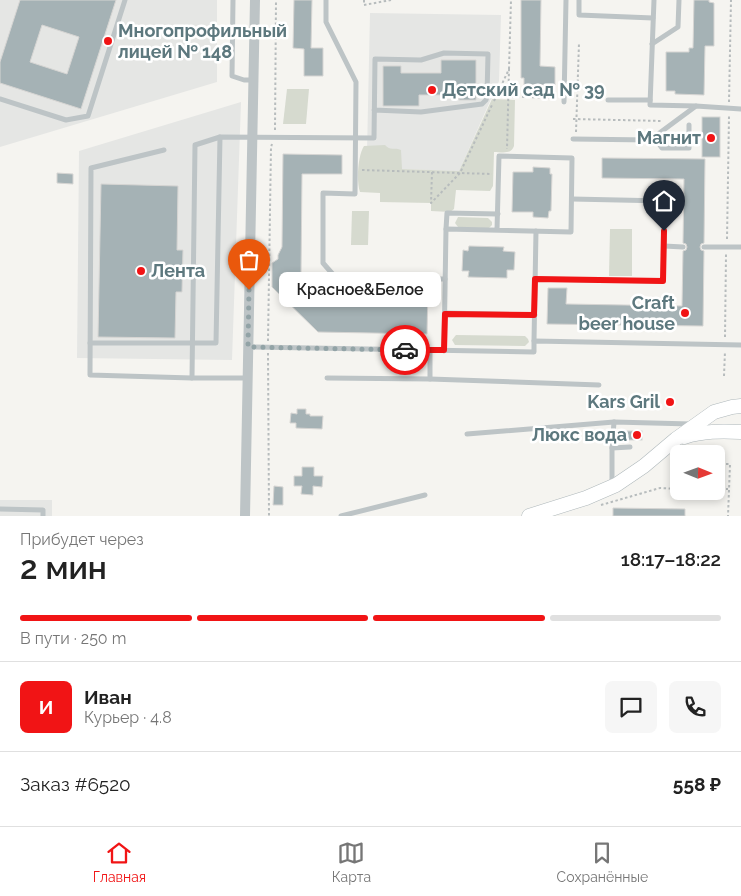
<!DOCTYPE html>
<html lang="ru">
<meta charset="utf-8">
<style>
:root{--surface:#fff;--page:#f6f6f6;--text:#222;--muted:#767676;--line:#e0e0e0;--accent:#f11415}
body{margin:0;font-family:Raleway,sans-serif;background:var(--page);color:var(--text);height:100vh;display:flex;flex-direction:column;font-size:19px;white-space:nowrap}
*{box-sizing:border-box;margin:0}
p{font-size:16px;color:var(--muted)}
.icon{flex:none;width:28px;height:28px;fill:none;stroke:currentColor;stroke-width:2;stroke-linecap:round;stroke-linejoin:round}
.map{position:relative;height:516px;overflow:hidden}
.sheet{display:flex;flex-direction:column;background:var(--surface);flex:1}
.sheet>*{flex:none}
.needle{width:32px;rotate:91deg}
.fabs{position:absolute;left:670px;top:445px;display:grid;gap:10px}
.fabs a{display:grid;place-items:center;width:55px;height:55px;border-radius:8px;background:var(--surface);box-shadow:0 2px 8px #0003;font-size:25px}
.pin{position:absolute;display:grid;place-items:center;width:42px;height:42px;color:#fff;margin:-51px -21px;border-radius:50% 50% 50% 0;rotate:-45deg;box-shadow:0 0 5px #0007}
.pin .icon{rotate:45deg}
.courier{position:absolute;display:grid;place-items:center;width:50px;height:50px;margin:-25px;border:4px solid #f11415;border-radius:50%;background:#fff;color:#222;box-shadow:0 1px 6px #0007}
.bubble{position:absolute;height:35px;border-radius:8px;background:var(--surface);box-shadow:0 2px 8px #0003;font-size:16px;font-weight:600;line-height:35px;text-align:center}
.head em{font-style:normal;font-weight:600}
.head div{display:flex;flex-direction:column-reverse}
.head{display:flex;align-items:center;justify-content:space-between;height:85px;padding:0 20px}
h1{font-size:32px;font-weight:600;line-height:38px}
.bar{display:grid;grid-template-columns:repeat(4,1fr);gap:8px 5px;align-content:center;height:60px;padding:0 20px}
.bar i{height:6px;border-radius:4px;background:var(--line)}
.bar .selected{background:var(--accent)}
.bar p{grid-column:span 4}
.line{display:flex;align-items:center;gap:12px;padding:0 20px;border-top:1px solid var(--line)}
.line div{flex:1}
.round{display:grid;place-items:center;flex:none;width:52px;height:52px;border-radius:8px;background:var(--page)}
.menu{display:flex;justify-content:space-around;align-items:center;height:70px;border-top:1px solid var(--line);background:var(--surface);font-size:14px;color:var(--muted)}
.menu a{display:grid;justify-items:center;gap:2px}
.menu .selected{color:var(--accent)}
.map>svg:first-child{display:block}
.built{fill:#e5e6e4}
.green{fill:#d6dacf}
.building{fill:#a5b2b5;stroke:#d6d5d3;fill-rule:evenodd}
.lines{fill:none;stroke-linecap:round;stroke-linejoin:round}
.secondary-casing{stroke:#afb8bb;stroke-width:15}
.path{stroke:#b7bcbd;stroke-width:2;stroke-dasharray:2.5 2.5;stroke-linecap:butt}
.lane{stroke:#bdc4c6;stroke-width:5}
.street{stroke:#bdc4c6;stroke-width:10}
.secondary{stroke:#fff;stroke-width:14}
.done{stroke:#92a3a6;stroke-width:5;stroke-dasharray:0 9}
.route{stroke:#f11415;stroke-width:6}
.poi-dot{fill:#f11415;stroke:#fff;stroke-width:2}
.labels{text-anchor:middle;stroke-width:5;stroke-linejoin:round;paint-order:stroke}
.poi-label{font-size:18px;font-weight:bold;fill:#5d787e;stroke:#fff;text-anchor:end}
</style>
<div class="map">
<svg width="741" height="516" viewBox="0 0 741 516">
<rect width="100%" height="100%" fill="#f5f4f0"/>
<g class="built">
<polygon points="0,0 217,0 217,82 0,147"/>
<polygon points="370,13 501,15 499,81 459,171 402,169 367,152"/>
<polygon points="241,102 232,360 77,358 79,151"/>
<rect x="0" y="500" width="52" height="16"/>
</g>
<g class="green">
<polygon points="287,89 309,89 306,124 283,124"/>
<path d="M492,99L515,100L514,146C511,155 501,152 494,152L493,186L490,191L456,190L454,209L450,212L431,211V203L380,202V193L360,192C356,181 358,155 364,146L385,145C390,151 395,147 401,150L402,169L459,171Z"/>
<polygon points="352,211 369,211 368,245 351,245"/>
<polygon points="458,217 488,218 492,222 492,225 488,229 458,227 455,223"/>
<polygon points="610,229 632,229 632,276 609,276"/>
<polygon points="456,335 525,336 528,339 529,342 525,346 455,345 452,340"/>
</g>
<g class="building">
<path d="M20,0H116L81,109L0,83V62ZM42,25L79,37L67,74L30,62Z"/>
<polygon points="294,0 312,0 311,48 323,48 323,76 304,76 304,49 293,48"/>
<polygon points="521,0 541,0 540,66 555,67 555,85 524,85 524,78 521,78"/>
<polygon points="694,0 709,0 709,2 714,3 714,46 705,46 704,95 675,94 675,91 666,91 666,52 689,52 689,48 693,48"/>
<polygon points="441,60 476,60 476,100 459,100 459,95 419,95 419,106 383,106 383,66 401,66 401,73 441,73"/>
<rect x="702" y="117" width="18" height="40"/>
<polygon points="283,154 342,155 342,174 302,174 301,275 329,302 408,304 409,286 428,287 427,334 318,332 272,287 272,263 278,259 278,255 282,247"/>
<polygon points="602,158 705,159 704,243 701,244 700,247 701,250 704,251 703,326 547,324 548,288 567,288 566,304 682,306 683,251 686,250 687,247 686,244 683,243 684,179 602,178"/>
<polygon points="533,167 550,168 550,174 552,174 551,211 549,211 548,218 533,217 533,212 512,212 513,172 533,172"/>
<polygon points="57,173 73,174 73,184 57,183"/>
<polygon points="101,184 178,186 177,250 183,250 182,292 176,292 175,338 98,337"/>
<polygon points="469,246 504,247 503,251 515,252 514,270 507,270 507,278 468,277 469,271 462,271 463,250 468,251"/>
<polygon points="297,409 306,409 306,414 310,414 310,416 323,416 322,429 296,428 296,423 290,423 291,413 297,414"/>
<rect x="622" y="431" width="20" height="9"/>
<polygon points="302,467 314,467 314,476 323,476 322,487 313,486 313,495 301,494 302,486 294,486 294,476 302,476"/>
<polygon points="274,486 283,487 283,505 273,505"/>
<polygon points="613,508 685,509 685,516 613,516"/>
</g>
<g class="lines">
<g class="secondary-casing">
<g id="secondary">
<path d="M684,437C703,431 721,431 741,432"/>
<polyline points="529,516 586,498 616,485 644,466 676,439 714,412 732,407 741,406"/>
</g>
</g>
<g class="path">
<polyline points="364,0 364,5 391,0"/>
<polyline points="509,69 511,0"/>
<polyline points="497,96 557,98"/>
<polyline points="494,101 509,69 507,149"/>
<polyline points="729,102 731,0"/>
<polyline points="573,119 663,121"/>
<polyline points="275,130 276,0"/>
<polyline points="576,132 579,43"/>
<polyline points="362,170 492,174"/>
<polyline points="432,172 431,203 460,173 492,105"/>
<polyline points="727,239 729,116"/>
<polyline points="725,337 726,254"/>
<polyline points="268,341 271,147 272,144"/>
<polyline points="268,353 269,516"/>
<polyline points="724,376 725,351"/>
<polyline points="716,464 730,464 728,516"/>
<polyline points="716,489 728,489"/>
<polyline points="601,505 660,488 679,489"/>
</g>
<g class="lane">
<polyline points="233,0 232,76 244,80 253,80"/>
<polyline points="326,0 326,22 356,82 355,194 323,193 323,263 337,279 445,279"/>
<polyline points="579,0 579,15 653,18"/>
<polyline points="654,0 650,105 696,106"/>
<polyline points="652,44 678,27 679,0"/>
<polyline points="0,99 66,120 88,116 125,0"/>
<polyline points="608,100 650,100"/>
<polyline points="564,102 566,0"/>
<polyline points="654,137 662,148 689,148 689,125"/>
<polyline points="573,139 650,140 696,106 741,109"/>
<polyline points="164,150 91,168 90,375 192,378"/>
<polyline points="446,229 447,213 498,214"/>
<polyline points="664,246 683,247"/>
<polyline points="704,247 741,247"/>
<polyline points="535,279 663,281 665,201 572,199"/>
<polyline points="445,313 535,315"/>
<polyline points="534,341 536,231"/>
<polyline points="90,343 216,343 220,137"/>
<polyline points="248,347 534,352 534,341 741,345"/>
<polyline points="444,351 446,229 571,232 572,158 499,156 497,230"/>
<polyline points="248,378 192,378 195,145 220,137 374,138 375,59 421,60 444,53 488,54 487,95 486,100 482,104 421,112 374,110"/>
<polyline points="327,378 430,379 599,385"/>
<polyline points="430,379 430,350"/>
<polyline points="467,434 614,422 691,424"/>
<polyline points="612,448 630,447"/>
<polyline points="612,484 612,448 614,422"/>
<polyline points="0,509 43,510 43,516"/>
<polyline points="341,516 425,495"/>
</g>
<polyline class="street" points="245,516 255,0"/>
<use href="#secondary" class="secondary"/>
</g>
<g class="lines">
<polyline class="done" points="249,290 248,347 405,350"/>
<polyline class="route" points="405,350 444,350 445,314 534,315 535,279 663,281 664,231"/>
</g>
<g class="poi-dot">
<circle cx="108" cy="41" r="5"/>
<circle cx="432" cy="90" r="5"/>
<circle cx="711" cy="138" r="5"/>
<circle cx="141" cy="271" r="5"/>
<circle cx="685" cy="313" r="5"/>
<circle cx="670" cy="402" r="5"/>
<circle cx="637" cy="435" r="5"/>
</g>
<g class="labels">
<g class="poi-label">
<text x="118" y="37" text-anchor="start">Многопрофильный<tspan x="118" dy="21">лицей № 148</tspan></text>
<text x="442" y="96" text-anchor="start">Детский сад № 39</text>
<text x="701" y="144">Магнит</text>
<text x="151" y="277" text-anchor="start">Лента</text>
<text x="675" y="309">Craft<tspan x="675" dy="21">beer house</tspan></text>
<text x="660" y="408">Kars Gril</text>
<text x="627" y="441">Люкс вода</text>
</g>
</g>
</svg>
<div class="fabs">
<a><svg class="needle" viewBox="-14 -14 28 28"><path d="M0-13l5 13h-10z" fill="#e53935"/><path d="M0 13l5-13h-10z" fill="#767676"/></svg></a>
</div>
<div class="pin" style="left:249px;top:290px;background:#ea580c"><svg class="icon" aria-label="bag" viewBox="0 0 24 24"><path d="M5 8h14l-1 12H6zM9 8a3 3 0 0 1 6 0"/></svg></div>
<div class="pin" style="left:664px;top:231px;background:#1f2937"><svg class="icon" aria-label="home" viewBox="0 0 24 24"><path d="M3 11l9-7 9 7M6 9v11h12V9"/></svg></div>
<div class="courier" style="left:405px;top:350px"><svg class="icon" aria-label="car" viewBox="0 0 24 24"><path d="M5 17H2v-5l4-1 3-4h7l3 4 3 1v5h-3M9 17h6M6 11h13"/><circle cx="7" cy="17" r="2"/><circle cx="17" cy="17" r="2"/></svg></div>
<div class="bubble" style="left:279px;top:272px;width:162px">Красное&amp;Белое</div>
</div>
<section class="sheet">
<div class="head"><div><h1>2 мин</h1><p>Прибудет через</p></div><em>18:17–18:22</em></div>
<div class="bar"><i class="selected"></i><i class="selected"></i><i class="selected"></i><i></i><p>В пути · 250 m</p></div>
<div class="line" style="height:90px"><b class="round" style="background:var(--accent);color:#fff">И</b><div><b>Иван</b><p>Курьер · 4.8</p></div><a class="round"><svg class="icon" aria-label="chat" viewBox="0 0 24 24"><path d="M4 5h16v11H9l-5 4z"/></svg></a><a class="round"><svg class="icon" aria-label="phone" viewBox="0 0 24 24"><path d="M5 4h4l2 5-3 2q2 4 5 5l2-3 5 2v4C11 20 4 13 5 4z"/></svg></a></div>
<div class="line" style="height:65px"><div>Заказ #6520</div><b>558 ₽</b></div>
</section>
<nav class="menu">
<a class="selected"><svg class="icon" aria-label="home" viewBox="0 0 24 24"><path d="M3 11l9-7 9 7M6 9v11h12V9"/></svg>Главная</a>
<a><svg class="icon" aria-label="map" viewBox="0 0 24 24"><path d="M3 6l6-2 6 2 6-2v14l-6 2-6-2-6 2zM9 4v14M15 6v14"/></svg>Карта</a>
<a><svg class="icon" aria-label="saved" viewBox="0 0 24 24"><path d="M7 4h10v16l-5-4-5 4z"/></svg>Сохранённые</a>
</nav>
